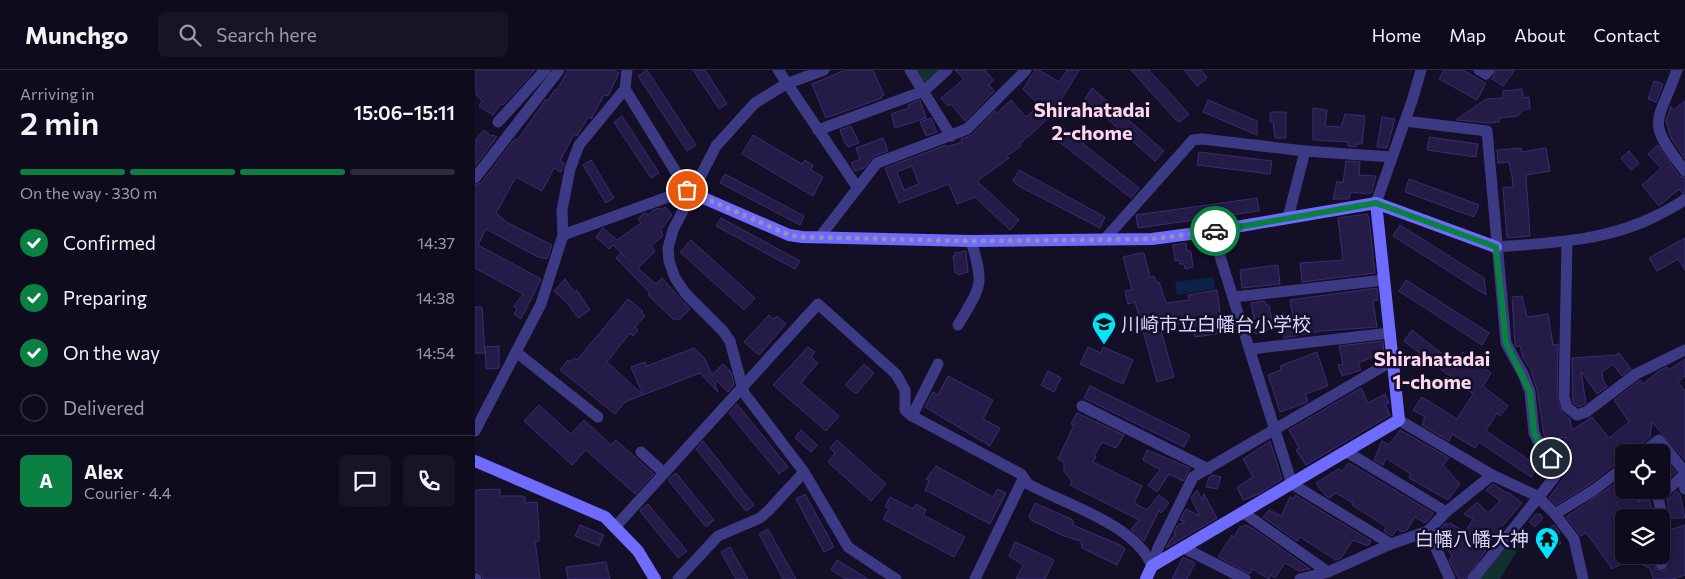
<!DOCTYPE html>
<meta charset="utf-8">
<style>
:root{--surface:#0e0b1c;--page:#171425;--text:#f1f3f6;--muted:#9b9ba3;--line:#2e2b3b;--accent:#0b8043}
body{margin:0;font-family:Commissioner,"Noto Sans JP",sans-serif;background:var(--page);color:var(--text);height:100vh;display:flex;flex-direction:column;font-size:19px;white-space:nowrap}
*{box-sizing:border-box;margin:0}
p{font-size:16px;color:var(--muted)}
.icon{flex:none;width:28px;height:28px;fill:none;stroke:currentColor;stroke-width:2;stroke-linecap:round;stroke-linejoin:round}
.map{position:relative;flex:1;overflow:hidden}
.details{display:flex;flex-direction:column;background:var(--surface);width:475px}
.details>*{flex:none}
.controls{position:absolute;left:1140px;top:374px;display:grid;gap:10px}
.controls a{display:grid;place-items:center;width:55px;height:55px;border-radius:8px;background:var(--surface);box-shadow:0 2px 12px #0003,0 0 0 1px var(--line);font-size:25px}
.pin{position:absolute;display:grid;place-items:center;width:42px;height:42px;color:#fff;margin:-21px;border:2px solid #fff;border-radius:50%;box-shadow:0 1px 5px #0007}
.courier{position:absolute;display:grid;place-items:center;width:50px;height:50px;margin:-25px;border:4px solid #0b8043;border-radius:50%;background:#fff;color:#222;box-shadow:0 1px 6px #0007}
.head em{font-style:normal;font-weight:600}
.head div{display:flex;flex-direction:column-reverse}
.head{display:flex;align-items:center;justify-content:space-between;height:85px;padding:0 20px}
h1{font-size:32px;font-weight:600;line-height:38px}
.bar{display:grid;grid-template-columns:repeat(4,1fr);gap:8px 5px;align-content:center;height:60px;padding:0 20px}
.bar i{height:6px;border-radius:4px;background:var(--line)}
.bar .on{background:var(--accent)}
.bar p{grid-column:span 4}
.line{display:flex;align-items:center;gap:12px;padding:0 20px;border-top:1px solid var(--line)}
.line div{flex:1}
.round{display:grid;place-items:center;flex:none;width:52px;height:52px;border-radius:8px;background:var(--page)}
ol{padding:0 20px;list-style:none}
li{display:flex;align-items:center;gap:15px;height:55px}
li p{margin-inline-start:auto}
li .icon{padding:5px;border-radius:50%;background:var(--accent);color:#fff;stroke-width:4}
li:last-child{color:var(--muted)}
li i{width:28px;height:28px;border:2px solid var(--line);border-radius:50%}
header{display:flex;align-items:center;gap:30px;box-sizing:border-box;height:70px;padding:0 25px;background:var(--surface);border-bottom:1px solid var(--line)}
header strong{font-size:24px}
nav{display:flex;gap:28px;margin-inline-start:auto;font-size:18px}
.search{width:350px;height:45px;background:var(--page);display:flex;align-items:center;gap:12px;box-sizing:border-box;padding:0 18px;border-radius:8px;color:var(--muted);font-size:19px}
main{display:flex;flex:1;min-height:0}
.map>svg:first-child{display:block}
.green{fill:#12302f}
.water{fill:#0c2248}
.building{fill:#241b47;stroke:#3b2d73;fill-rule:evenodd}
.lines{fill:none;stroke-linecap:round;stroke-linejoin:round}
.street{stroke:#3d3a85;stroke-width:11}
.secondary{stroke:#6f6bff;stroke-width:12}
.done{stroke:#948fb3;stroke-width:5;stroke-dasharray:0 9}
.route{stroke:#0b8043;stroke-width:6}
.labels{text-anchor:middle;stroke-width:5;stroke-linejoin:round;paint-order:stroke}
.poi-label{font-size:19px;fill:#d9d4ff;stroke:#130f26;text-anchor:start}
.neighbourhood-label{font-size:20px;font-weight:bold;fill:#ffd6f0;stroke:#130f26}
</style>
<header>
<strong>Munchgo</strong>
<div class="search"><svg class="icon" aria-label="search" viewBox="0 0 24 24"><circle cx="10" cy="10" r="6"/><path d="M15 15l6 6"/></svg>Search here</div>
<nav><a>Home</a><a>Map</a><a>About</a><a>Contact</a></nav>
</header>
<main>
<section class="details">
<div class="head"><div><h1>2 min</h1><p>Arriving in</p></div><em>15:06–15:11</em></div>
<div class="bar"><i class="on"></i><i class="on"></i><i class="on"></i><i></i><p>On the way · 330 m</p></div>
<ol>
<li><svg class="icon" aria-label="check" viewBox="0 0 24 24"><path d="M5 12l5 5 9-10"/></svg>Confirmed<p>14:37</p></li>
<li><svg class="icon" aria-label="check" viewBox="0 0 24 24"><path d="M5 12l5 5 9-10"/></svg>Preparing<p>14:38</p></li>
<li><svg class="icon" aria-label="check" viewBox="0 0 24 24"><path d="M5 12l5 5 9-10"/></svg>On the way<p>14:54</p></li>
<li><i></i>Delivered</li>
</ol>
<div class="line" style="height:90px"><b class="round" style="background:var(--accent);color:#fff">A</b><div><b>Alex</b><p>Courier · 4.4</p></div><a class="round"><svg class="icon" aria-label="chat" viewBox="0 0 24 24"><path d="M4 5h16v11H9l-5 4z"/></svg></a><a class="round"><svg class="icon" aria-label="phone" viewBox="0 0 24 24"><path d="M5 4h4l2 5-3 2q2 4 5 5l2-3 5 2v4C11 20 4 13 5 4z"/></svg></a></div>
</section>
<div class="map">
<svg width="1210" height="509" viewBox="0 0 1210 509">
<rect width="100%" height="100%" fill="#130f26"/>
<g class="green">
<polygon points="440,0 465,0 452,13 447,12"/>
<polygon points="1038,468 1046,474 1025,509 1005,509"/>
</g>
<polygon class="water" points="738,207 740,219 702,225 700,212"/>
<g class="building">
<polygon points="0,0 60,0 28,35 26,34 18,45 4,36 7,31 0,23"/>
<polygon points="93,0 138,0 144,3 133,26 129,25 116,49 113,47 104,63 102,66 99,64 85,91 89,93 86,102 79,98 67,121 41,107 21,143 33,153 77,175 72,189 63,187 11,159 3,175 66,209 46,249 39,244 42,239 39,236 48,224 0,198 0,115 6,113 39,70 43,69 71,29 73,31 80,19 82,20"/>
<polygon points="172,0 221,75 212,81 163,6"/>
<polygon points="218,0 230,0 252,34 244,39"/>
<polygon points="370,0 398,0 409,25 406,26 407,28 351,48 337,14"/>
<polygon points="480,0 510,0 518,10 514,15 519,21 490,51 476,34 473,36 466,28 489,9"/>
<path d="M560,0H564L584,12L592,0H604L577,45L545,74L546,76L532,86L534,88L502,111L544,150L535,160L500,127L482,134L474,114L424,133L410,98L471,75L472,77L487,72L486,69L497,65L520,41L522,43L536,30L551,47L564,35L548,19ZM437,96L444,114L429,120L422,102Z"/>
<polygon points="656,0 674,0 714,44 705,52 700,49"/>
<polygon points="709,0 726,0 732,8 722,16"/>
<polygon points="969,0 988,0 1011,13 1002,30 964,9"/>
<polygon points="1021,0 1040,0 1028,16 1017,9"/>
<polygon points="1179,11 1188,14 1181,32 1173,29"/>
<polygon points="617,18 689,81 680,91 610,29"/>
<polygon points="1047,19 1048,28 1054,27 1055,39 1049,39 1043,46 1024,48 1024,52 1013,53 981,50 1011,29 1028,28 1028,21"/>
<polygon points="445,30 451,48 420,58 416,44 434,38 433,35"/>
<polygon points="733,30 782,51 782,65 728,42"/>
<polygon points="1210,31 1210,89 1196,68 1191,51 1196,36 1198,40"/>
<polygon points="838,38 852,40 850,56 866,57 870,44 890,46 887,74 881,74 881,77 873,76 873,72 838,70"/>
<polygon points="798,42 811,42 811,68 800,68 798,52 795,52 795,43"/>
<polygon points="147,46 184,103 176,108 139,52"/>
<polygon points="907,47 920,49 912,78 902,77"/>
<polygon points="456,48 462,62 451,66 445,52"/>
<polygon points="376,56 384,73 373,77 372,74 370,74 365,60"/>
<polygon points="587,57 664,118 656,128 582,70 579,67"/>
<polygon points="9,60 16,66 18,65 22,67 0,96 0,70"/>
<polygon points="278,65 327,94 330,90 338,95 336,100 348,107 338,126 267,84"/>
<polygon points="954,67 1003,74 1001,87 952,80"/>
<polygon points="408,68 413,81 399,86 389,98 380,101 376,93 385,89 381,78"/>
<polygon points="1183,75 1204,106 1210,108 1210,122 1207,123 1204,119 1184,136 1167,115 1186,98 1173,84"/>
<polygon points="1046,78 1047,82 1071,78 1075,101 1051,105 1055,166 1032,168 1028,118 1038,117 1037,106 1034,92 1023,93 1022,80"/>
<polygon points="1154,81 1164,93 1156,100 1146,88"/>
<polygon points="724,82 797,91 795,104 722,95"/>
<polygon points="116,90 139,128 131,133 108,95"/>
<polygon points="871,91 885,92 884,105 901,106 897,122 893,124 876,122 874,129 858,129 862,111 868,113"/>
<polygon points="544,100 630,147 625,158 542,115 538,111"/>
<polygon points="250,104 329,146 325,155 245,113"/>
<polygon points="934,109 1004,135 999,147 930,122"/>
<polygon points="782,128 784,141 663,158 661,145"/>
<polygon points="190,137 197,145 186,160 188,166 176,176 180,181 163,198 181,214 187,208 215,239 204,250 200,248 199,250 173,225 175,223 141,188 145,183 151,187 138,175 134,179 121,167 128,158 142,170 166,153 163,149 169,143 173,145 178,140 184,138 186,140"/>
<polygon points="892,144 894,148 900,203 827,212 825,193 868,190 863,148"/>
<polygon points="246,148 325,191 320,199 241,156"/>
<polygon points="925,155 1009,208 1011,225 918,166"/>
<polygon points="1210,168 1210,200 1203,189 1182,201 1174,188"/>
<polygon points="216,170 280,228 269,240 205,182"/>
<polygon points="711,173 712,181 716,181 718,197 710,199 709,194 705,194 704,190 700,191 698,175"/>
<polygon points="491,181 493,202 483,205 483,203 480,203 478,186 480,186 480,183"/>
<polygon points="665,183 669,183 675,207 679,206 681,212 684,212 691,233 714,230 713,225 742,220 748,263 720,267 717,251 685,257 699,307 682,312 660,232 653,234 650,221 657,220 648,187"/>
<polygon points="803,195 805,214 767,218 765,200"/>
<polygon points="90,209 99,222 102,220 115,240 103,248 94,235 79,221"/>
<polygon points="931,210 1014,263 1007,275 924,221"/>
<polygon points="902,218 903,230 898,231 902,257 847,261 809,268 806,249 818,247 815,230"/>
<polygon points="1047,226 1052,247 1073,244 1078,275 1083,274 1082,330 1087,342 1095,349 1097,360 1117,347 1134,368 1154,352 1139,330 1165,310 1168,314 1184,301 1192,297 1194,300 1210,289 1210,306 1203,312 1210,321 1210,390 1177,352 1175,367 1163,376 1161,382 1149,382 1143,390 1144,391 1115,414 1081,435 1074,428 1097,397 1080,381 1092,367 1071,371 1069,365 1062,319 1055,298 1048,288 1045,276 1042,277 1040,275 1037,227"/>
<polygon points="153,229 168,241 166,242 170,246 160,257 163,260 158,266 155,263 132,292 168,325 150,332 140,344 85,300 93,290 94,292 100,288 102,290"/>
<polygon points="790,231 791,235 794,235 798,258 781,264 776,251 779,249 776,233"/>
<polygon points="0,237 7,237 10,283 0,283"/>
<polygon points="294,245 299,249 302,246 311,254 284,285 269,272"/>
<polygon points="937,260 980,294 988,282 1016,303 1008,316 1033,336 1025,346 1022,343 1011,361 1063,396 1056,407 1004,372 1000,378 977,364 974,371 947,355 950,347 938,340 947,327 982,349 998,324 929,271"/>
<polygon points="908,271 909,287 895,288 883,293 886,300 867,306 863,295 868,294 864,276"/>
<polygon points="24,276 24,298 11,299 10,277"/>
<polygon points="333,277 340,282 336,287 343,293 326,313 364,346 351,361 298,315"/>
<polygon points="613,277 626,283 628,277 658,290 648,314 605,294"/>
<polygon points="219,278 230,289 237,305 248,294 256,302 259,315 253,322 242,311 240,314 243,322 225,303 168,325 156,297 170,292 172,296"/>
<polygon points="842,282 853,316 830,324 833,331 830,333 805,342 793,305 806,300 805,296"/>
<polygon points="1144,283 1156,299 1147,306 1138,294 1127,302 1128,310 1132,317 1122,324 1106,301 1111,333 1104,337 1098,333 1097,288 1141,285"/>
<polygon points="389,294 399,303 381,324 370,315"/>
<polygon points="573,301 586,308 579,322 566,315"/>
<polygon points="473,306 518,330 508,349 525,358 515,376 450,337 458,322 463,325"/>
<polygon points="615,316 715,365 709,377 609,328"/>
<polygon points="886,318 893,333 910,324 914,333 910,334 915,345 831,395 821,380 824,378 814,360"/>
<polygon points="262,334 313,397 304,404 254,343"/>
<polygon points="64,335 96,364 109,350 136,375 141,370 179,404 160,424 111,380 97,395 49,351"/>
<polygon points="602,343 649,365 641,378 627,372 619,386 621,387 618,392 667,416 659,433 672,440 684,425 694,433 686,443 684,441 669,471 656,459 664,450 595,415 597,411 589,401 589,392 583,389 599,355 596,354"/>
<polygon points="326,360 342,375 336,382 320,368"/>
<polygon points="925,360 974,388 968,395 985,414 973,430 934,408 936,404 911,388 908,395 899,390 907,371 914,375"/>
<polygon points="362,370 411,414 396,431 353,392 360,383 355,378"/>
<polygon points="228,371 279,435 271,441 221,379"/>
<polygon points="795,371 807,409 784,424 768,430 762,417 778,407 768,389"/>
<polygon points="672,380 715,398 708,411 694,404 682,422 673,415 685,400 668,390"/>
<polygon points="1186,385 1201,402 1193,409 1186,399"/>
<polygon points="874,393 958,443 955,448 950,453 940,447 932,460 927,462 922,459 917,466 909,461 911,457 907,454 877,435 878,433 861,423 854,428 850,425 841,413 863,399 867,401"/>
<polygon points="461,396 518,427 522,419 531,423 515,454 450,420 454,411 451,409"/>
<polygon points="201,403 239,450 231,457 193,410"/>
<polygon points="737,405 746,407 742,419 731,417 734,407"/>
<polygon points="1149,411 1149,420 1179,420 1162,432 1174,429 1180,448 1149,448 1149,485 1162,485 1137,499 1119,473 1111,463 1106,466 1091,447 1141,413 1142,414"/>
<polygon points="1018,414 1032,423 1033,422 1047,433 1013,473 1012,479 991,509 984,509 974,490 977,487 962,462 971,453 972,455 975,453 990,462 998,449 989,444 1002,432 1013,443 1025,431 1011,420"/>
<polygon points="25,419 25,426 47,426 50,427 50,433 62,432 64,460 64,471 60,471 65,509 8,509 6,504 0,500 0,420"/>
<polygon points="722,420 727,430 729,424 742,448 691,478 696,469 700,466 699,463 702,456 710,451 705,450 711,439 725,446 716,428"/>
<polygon points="1202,421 1205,425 1210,448 1195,448 1192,430"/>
<polygon points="330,424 359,477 349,482 321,429"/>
<polygon points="820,425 896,471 893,476 878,470 866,488 861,490 825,467 822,471 788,447 794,440 806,446 815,427 819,429"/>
<polygon points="415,427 438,439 441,434 451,440 448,445 490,467 479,487 408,449 414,439 410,437"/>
<polygon points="560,433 596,449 599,452 598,455 647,476 650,479 642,495 607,478 606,471 589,466 556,450 554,447"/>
<polygon points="173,434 212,481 203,488 165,441"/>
<polygon points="1061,444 1065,444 1068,448 1060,457 1054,452"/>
<polygon points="105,455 129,465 124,476 100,466"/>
<polygon points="771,455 780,460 835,499 824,501 810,493 800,508 796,505 794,509 777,499 775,504 743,487 757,465 759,467 765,457"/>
<polygon points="1079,455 1085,463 1077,469 1071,460"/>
<polygon points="1210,455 1210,505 1198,509 1178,509 1175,498 1169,496 1164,485 1176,485 1181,499 1189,501 1193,492 1186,478 1186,463"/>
<polygon points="293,459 321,509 308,509 284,464"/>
<polygon points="1081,466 1086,473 1077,479 1072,472"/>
<polygon points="540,472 579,490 570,509 541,509 548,495 534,486"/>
<polygon points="255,477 273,509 261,509 246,482"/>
<polygon points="708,487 720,493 712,509 697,509"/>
<polygon points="362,490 393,509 371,509 356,500"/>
<polygon points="131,492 135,509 93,509 91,497"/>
</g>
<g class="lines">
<g class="street">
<polyline points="303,0 382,117"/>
<polyline points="349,0 311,14 280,33 241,76 198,160 193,178 194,191 200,208 211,224 248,261 255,271 269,323 329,402 373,477 421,509"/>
<polyline points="435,0 476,66"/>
<polyline points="1004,0 1011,4 1014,0"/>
<path d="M1202,0C1182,55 1170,50 1210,101"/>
<polyline points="150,19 212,120"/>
<polyline points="930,51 1012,61 1031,273 1049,306 1055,322 1059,363 1066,377 1086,399 998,509"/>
<polyline points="23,52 70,0"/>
<polyline points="343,60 449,21 472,0"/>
<polyline points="0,108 84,0"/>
<polyline points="901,133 937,31 946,0"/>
<polyline points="813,148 830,81"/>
<polyline points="737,161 817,414 916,474"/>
<polyline points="88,165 212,120 217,123"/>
<polyline points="344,168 402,93 492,59 551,0"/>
<polyline points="629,170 718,70 727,69 830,81 917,87"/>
<polyline points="1092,171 1089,328 1092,337 1102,345 1111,342 1161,304 1210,280"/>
<path d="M1021,177C1076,173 1133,171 1183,145C1192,140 1202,136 1210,129"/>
<polyline points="759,227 909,210"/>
<path d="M483,255C506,216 510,216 496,171"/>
<polyline points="776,279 915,263"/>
<polyline points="41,282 123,347"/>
<polyline points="607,336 733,399"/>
<polyline points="437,346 463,294"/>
<polyline points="924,350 1017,405 1062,426 1080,444 1099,469 1108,509"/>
<polyline points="0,361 66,234 88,165 87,140 95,99 104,75 150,19 152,0"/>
<polyline points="166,382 189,403"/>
<polyline points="872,382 971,442"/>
<polyline points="1168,382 1184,370 1210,402"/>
<polyline points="1207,407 1210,419"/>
<polyline points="769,443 853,502"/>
<polyline points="1080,444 1119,420 1149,397"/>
<polyline points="1186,454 1189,453 1183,428 1210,404"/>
<path d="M141,456L343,234L421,304L430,320V340L437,346L546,404L553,414C590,434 661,455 677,496"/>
<polyline points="953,461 975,509"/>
<polyline points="709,478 770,509"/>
<polyline points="1183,485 1186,494"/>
<polyline points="677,496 683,478 718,407 917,291"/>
<polyline points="0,508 1,509"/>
<polyline points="203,509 243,466 285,448 294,440 329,402"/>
<polyline points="500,509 548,409"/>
<polyline points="825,509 853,502 916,474 953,461 971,442 1017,405"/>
</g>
<g class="secondary">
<polyline points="217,123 314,165 327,167 496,171 677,169 737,161 901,133 1021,177"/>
<polyline points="0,391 130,447 163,481 180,509"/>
<polyline points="671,509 677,496 924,350 901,133"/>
</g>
</g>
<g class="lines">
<polyline class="done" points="212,120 314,165 326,167 496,171 677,169 740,161"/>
<polyline class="route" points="740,161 901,133 1021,177 1031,273 1055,322 1059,363 1066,377 1076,388"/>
</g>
<defs>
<g id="school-pin" transform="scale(1.25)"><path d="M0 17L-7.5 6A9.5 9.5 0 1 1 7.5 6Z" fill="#00e5ff" stroke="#130f26"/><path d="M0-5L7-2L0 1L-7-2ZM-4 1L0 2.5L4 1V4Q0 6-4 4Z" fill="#111"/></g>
<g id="temple-pin" transform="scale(1.25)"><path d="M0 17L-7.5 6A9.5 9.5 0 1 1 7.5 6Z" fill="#00e5ff" stroke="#130f26"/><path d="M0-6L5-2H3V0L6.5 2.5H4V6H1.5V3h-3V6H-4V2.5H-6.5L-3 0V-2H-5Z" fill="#111"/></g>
</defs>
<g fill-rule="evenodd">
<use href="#school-pin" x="629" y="254"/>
<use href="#temple-pin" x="1072" y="469"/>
</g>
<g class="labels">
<g class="poi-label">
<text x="646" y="261">川崎市立白幡台小学校</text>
<text x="1054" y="476" text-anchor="end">白幡八幡大神</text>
</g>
<g class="neighbourhood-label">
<text x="617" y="47">Shirahatadai<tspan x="617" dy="23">2-chome</tspan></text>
<text x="957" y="296">Shirahatadai<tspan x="957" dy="23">1-chome</tspan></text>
</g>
</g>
</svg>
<div class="controls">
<a><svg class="icon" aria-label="locate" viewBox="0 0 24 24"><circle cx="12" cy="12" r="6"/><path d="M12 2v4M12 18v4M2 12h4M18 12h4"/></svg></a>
<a><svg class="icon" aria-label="layers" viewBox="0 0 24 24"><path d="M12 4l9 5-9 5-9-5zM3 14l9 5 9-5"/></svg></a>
</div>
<div class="pin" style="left:212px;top:120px;background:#ea580c"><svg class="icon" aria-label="bag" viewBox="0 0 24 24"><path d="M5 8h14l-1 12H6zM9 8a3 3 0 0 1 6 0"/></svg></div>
<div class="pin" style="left:1076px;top:388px;background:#1f2937"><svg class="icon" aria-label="home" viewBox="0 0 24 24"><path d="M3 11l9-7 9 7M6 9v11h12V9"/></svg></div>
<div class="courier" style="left:740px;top:161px"><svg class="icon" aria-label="car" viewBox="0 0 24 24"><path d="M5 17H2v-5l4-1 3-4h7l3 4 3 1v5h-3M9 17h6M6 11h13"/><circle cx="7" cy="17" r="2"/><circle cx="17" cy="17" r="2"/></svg></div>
</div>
</main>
